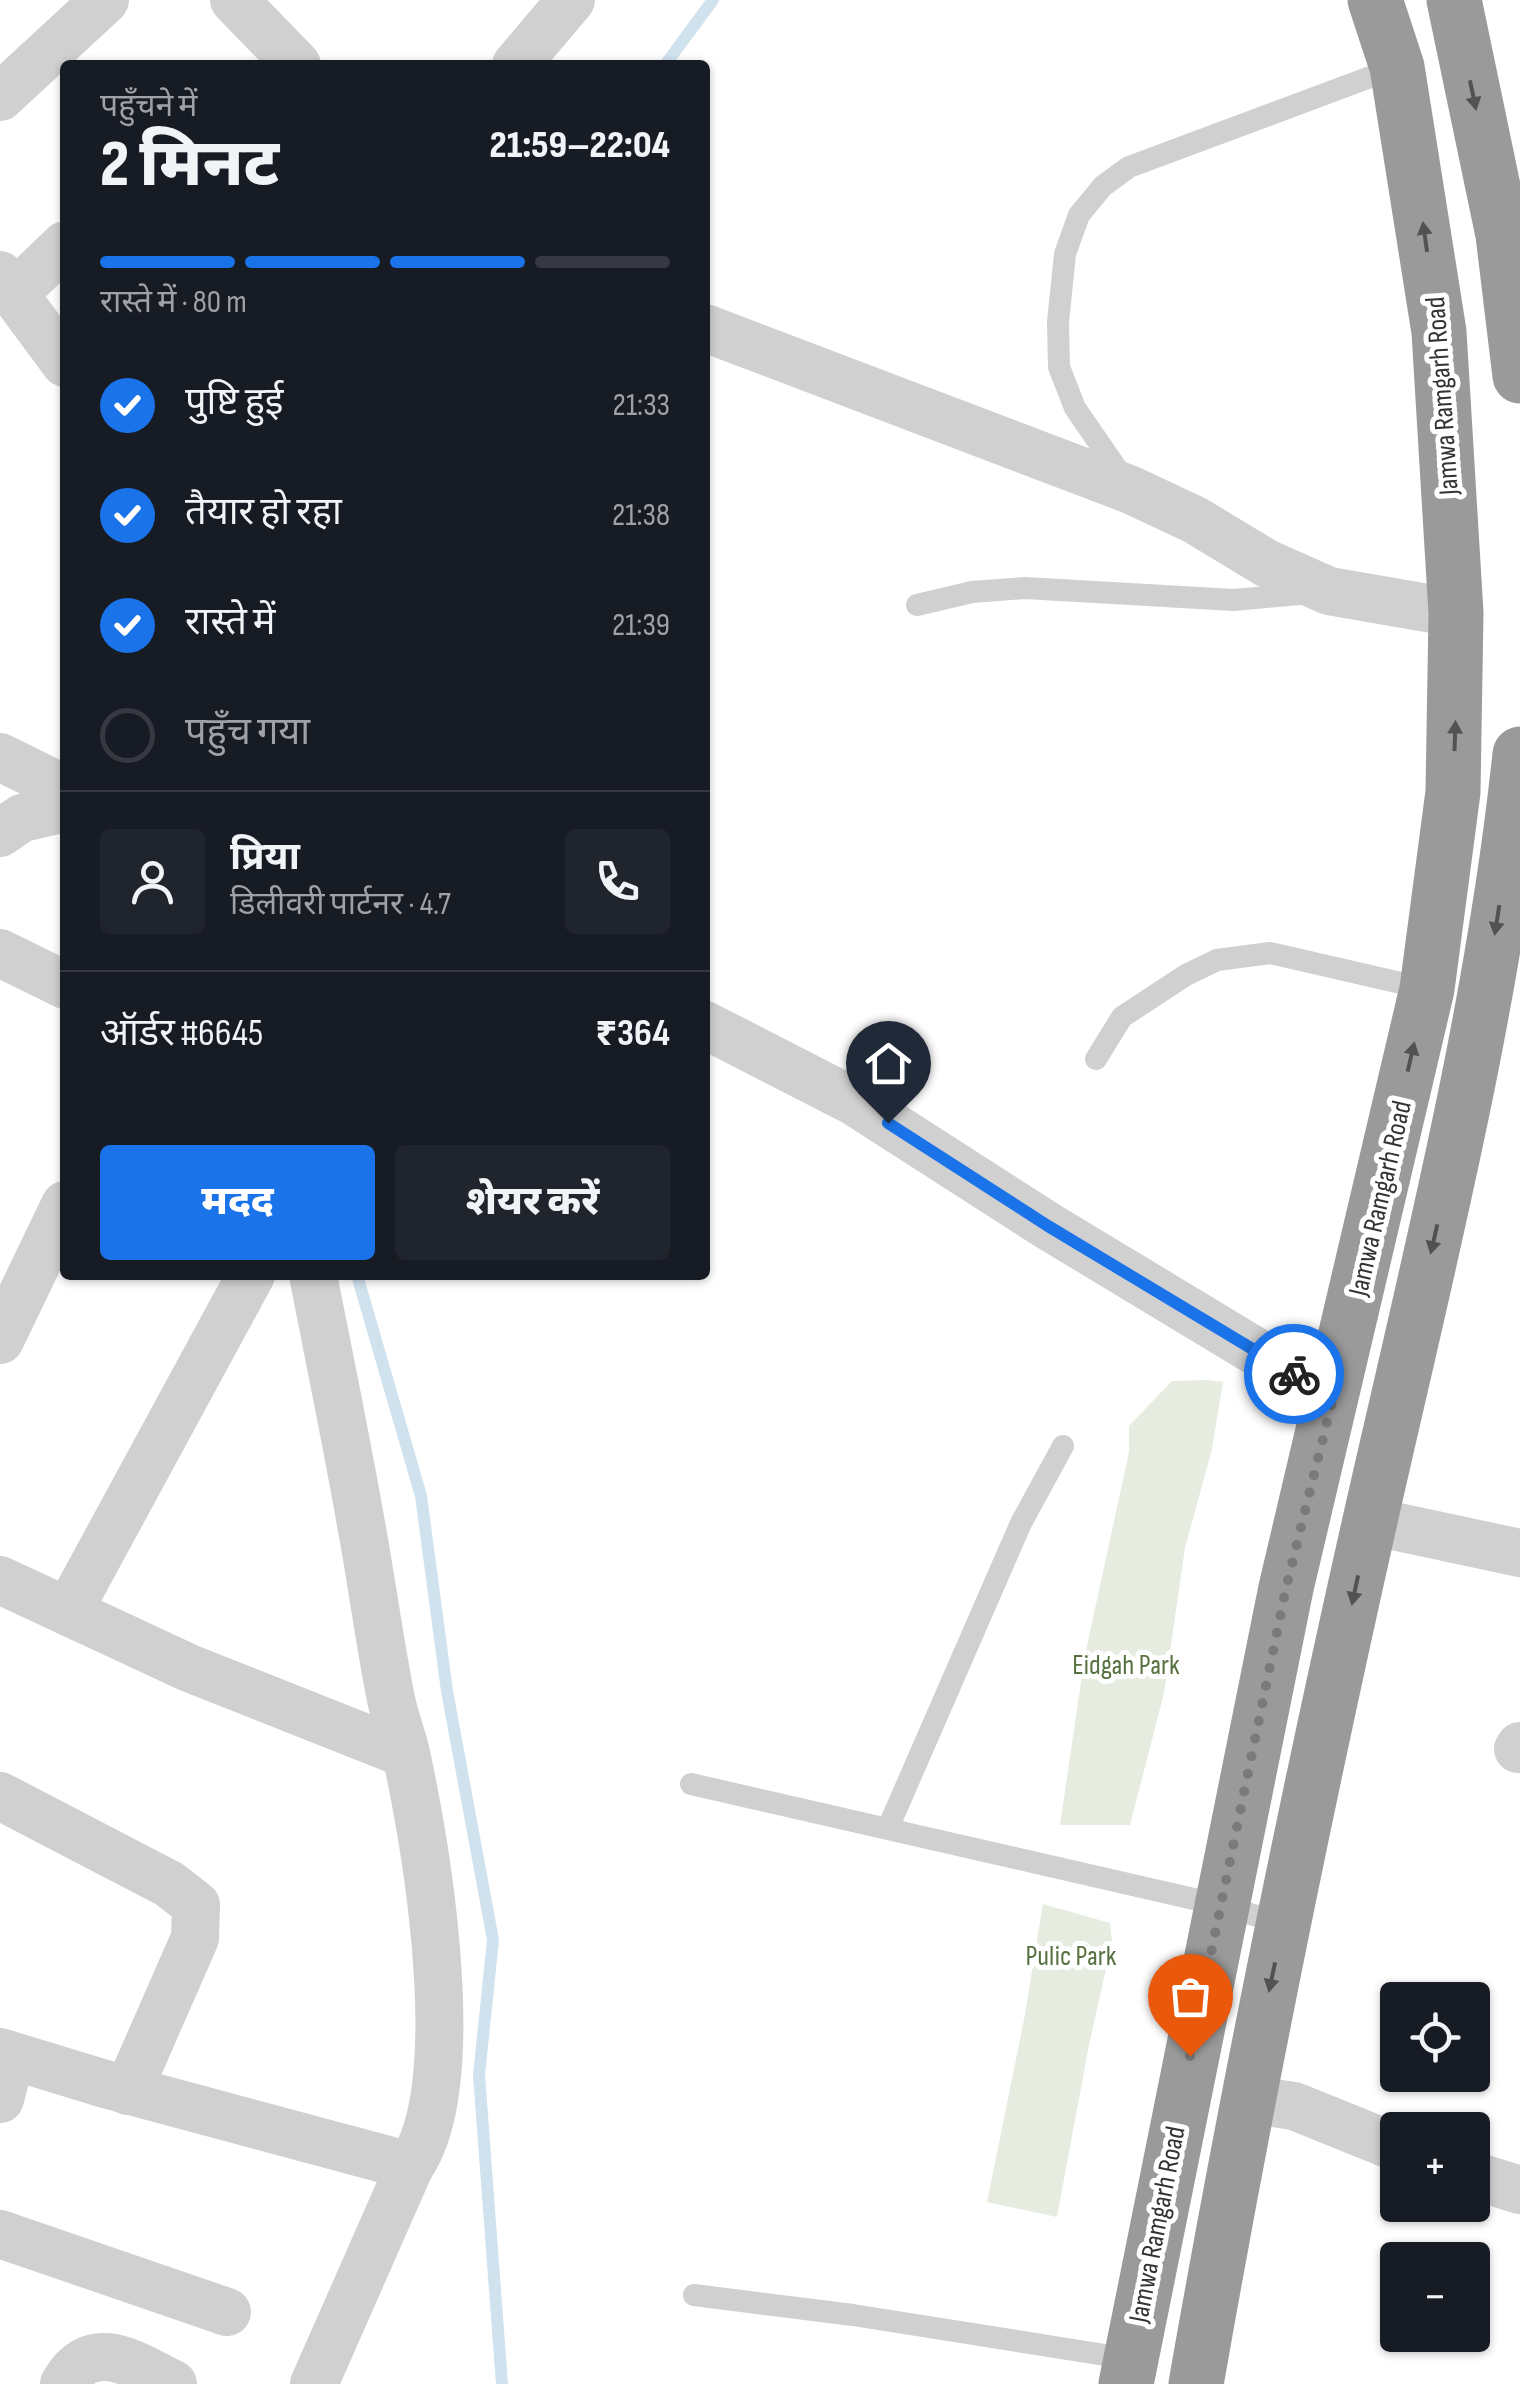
<!DOCTYPE html>
<html lang="hi">
<meta charset="utf-8">
<style>
:root{--surface:#171b24;--page:#20242c;--text:#f1f3f6;--muted:#9ea1a6;--line:#363941;--accent:#1a73e8}
body{margin:0;font-family:"Sofia Sans Condensed","Noto Sans Devanagari",sans-serif;background:var(--page);color:var(--text);height:100vh;display:flex;flex-direction:column;font-size:38px;white-space:nowrap}
*{box-sizing:border-box;margin:0}
p{font-size:32px;color:var(--muted)}
.icon{flex:none;width:55px;height:55px;fill:none;stroke:currentColor;stroke-width:2;stroke-linecap:round;stroke-linejoin:round}
.map{position:relative;flex:1;overflow:hidden}
.side{position:absolute;left:60px;top:60px;width:650px;height:1220px;display:flex;flex-direction:column;background:var(--surface);border-radius:10px;box-shadow:0 2px 8px #0004}
.side>*{flex:none}
.tools{position:absolute;left:1380px;top:1982px;display:grid;gap:20px}
.tools a{display:grid;place-items:center;width:110px;height:110px;border-radius:10px;background:var(--surface);box-shadow:0 2px 8px #0004;font-size:50px}
.pin{position:absolute;display:grid;place-items:center;width:85px;height:85px;color:#fff;margin:-102px -42px;border-radius:50% 50% 50% 0;rotate:-45deg;box-shadow:0 0 10px #0007}
.pin .icon{rotate:45deg}
.courier{position:absolute;display:grid;place-items:center;width:100px;height:100px;margin:-50px;border:8px solid #1a73e8;border-radius:50%;background:#fff;color:#222;box-shadow:0 2px 12px #0007}
.overview em{font-style:normal;font-weight:800}
.overview div{display:flex;flex-direction:column-reverse}
.overview{display:flex;align-items:center;justify-content:space-between;height:170px;padding:0 40px}
h1{font-size:65px;font-weight:800;line-height:75px}
.bar{display:grid;grid-template-columns:repeat(4,1fr);gap:15px 10px;align-content:center;height:120px;padding:0 40px}
.bar i{height:12px;border-radius:8px;background:var(--line)}
.bar .active{background:var(--accent)}
.bar p{grid-column:span 4}
.line{display:flex;align-items:center;gap:25px;padding:0 40px;border-top:2px solid var(--line)}
.line div{flex:1}
.round{display:grid;place-items:center;flex:none;width:105px;height:105px;border-radius:10px;background:var(--page)}
ol{padding:0 40px;list-style:none}
li{display:flex;align-items:center;gap:30px;height:110px}
li p{margin-inline-start:auto}
li .icon{padding:10px;border-radius:50%;background:var(--accent);color:#fff;stroke-width:4}
li:last-child{color:var(--muted)}
li i{width:55px;height:55px;border:5px solid var(--line);border-radius:50%}
.cta{display:flex;gap:20px;margin-top:auto;padding:20px 40px}
.cta a{flex:1;height:115px;border-radius:10px;background:var(--accent);color:#fff;font-size:40px;font-weight:800;line-height:115px;text-align:center}
.cta a+a{background:var(--page);color:var(--text)}
.map>svg:first-child{display:block}
.green{fill:#e6ecdf}
.lines{fill:none;stroke-linecap:round;stroke-linejoin:round}
.stream{stroke:#cfe2ee;stroke-width:12}
.lane{stroke:#d0d0d0;stroke-width:22}
.street{stroke:#d0d0d0;stroke-width:48}
.highway{stroke:#9a9a9a;stroke-width:55}
.oneway{fill:#525252}
.done{stroke:#7a7a7a;stroke-width:10;stroke-dasharray:0 18}
.route{stroke:#1a73e8;stroke-width:12}
.labels{text-anchor:middle;stroke-width:10;stroke-linejoin:round;paint-order:stroke}
.street-label{font-size:28px;fill:#333;stroke:#fff}
.park-label{font-size:28px;fill:#56703f;stroke:#fff}
</style>
<div class="map">
<svg width="1520" height="2384" viewBox="0 0 1520 2384">
<rect width="100%" height="100%" fill="#fff"/>
<g class="green">
<polygon points="1207,1380 1223,1382 1212,1449 1185,1548 1164,1693 1130,1825 1060,1825 1085,1655 1129,1452 1129,1426 1172,1381"/>
<polygon points="1043,1904 1110,1923 1112,1942 1089,2045 1057,2217 987,2202 1024,2020"/>
</g>
<g class="lines">
<g class="stream">
<polyline points="665,65 713,0"/>
<polyline points="357,1275 421,1496 447,1691 493,1940 479,2075 502,2384"/>
</g>
<g class="lane">
<polyline points="1124,479 1075,408 1059,367 1058,322 1065,254 1079,215 1103,186 1129,167 1397,67"/>
<polyline points="917,605 972,592 1025,588 1234,600 1311,593"/>
<polyline points="1096,1059 1122,1017 1186,975 1217,960 1270,953 1427,989"/>
<polyline points="691,1784 1220,1905 1284,1924"/>
<polyline points="888,1828 1021,1523 1063,1446"/>
<polyline points="694,2295 853,2315 1130,2359"/>
</g>
<g class="street">
<polyline points="234,0 297,65"/>
<polyline points="516,65 571,0"/>
<polyline points="0,97 105,0"/>
<polyline points="0,275 65,363"/>
<polyline points="14,294 65,245"/>
<polyline points="705,328 1131,490 1195,520 1266,563 1329,591 1456,613"/>
<polyline points="0,757 65,789"/>
<polyline points="0,833 22,818 65,808"/>
<polyline points="0,953 65,985"/>
<polyline points="705,1025 855,1102 1048,1226 1333,1398"/>
<path d="M313,1275C330,1362 348,1448 363,1535C373,1590 380,1645 391,1699C395,1719 403,1738 407,1758C427,1852 467,2087 410,2166L314,2384"/>
<polyline points="0,1340 65,1205"/>
<polyline points="1370,1521 1520,1553"/>
<polyline points="0,1580 189,1668 406,1754"/>
<polyline points="68,1612 251,1275"/>
<polyline points="1518,1749 1520,1746"/>
<polyline points="0,1796 169,1884 196,1905 195,1938 128,2091"/>
<polyline points="0,2052 105,2084 410,2166"/>
<polyline points="0,2099 11,2056"/>
<polyline points="1247,2099 1294,2106 1398,2148"/>
<polyline points="1472,2175 1520,2190"/>
<polyline points="0,2234 227,2312"/>
<path d="M64,2384C91,2334 135,2365 173,2384"/>
</g>
<g class="highway">
<polyline points="1454,0 1503,235 1520,376"/>
<polyline points="1126,2384 1286,1588 1427,989 1453,792 1456,613 1439,332 1397,67 1375,0"/>
<path d="M1196,2384C1247,2093 1306,1804 1371,1516C1428,1264 1493,1012 1520,754"/>
</g>
</g>
<defs><path id="oneway-solid" d="M-6-.8H1V-3.2L6.5 0L1 3.2V.8H-6Z" transform="scale(2.5)"/></defs>
<g class="oneway">
<use href="#oneway-solid" transform="translate(1473 95) rotate(78)"/>
<use href="#oneway-solid" transform="translate(1425 237) rotate(-98)"/>
<use href="#oneway-solid" transform="translate(1455 736) rotate(-88)"/>
<use href="#oneway-solid" transform="translate(1497 920) rotate(99)"/>
<use href="#oneway-solid" transform="translate(1411 1057) rotate(-77)"/>
<use href="#oneway-solid" transform="translate(1434 1239) rotate(103)"/>
<use href="#oneway-solid" transform="translate(1355 1590) rotate(102)"/>
<use href="#oneway-solid" transform="translate(1272 1977) rotate(102)"/>
</g>
<g class="lines">
<polyline class="done" points="1190,2056 1286,1588 1333,1398 1294,1374"/>
<polyline class="route" points="888,1123 1048,1226 1294,1374"/>
</g>
<g class="labels">
<g class="street-label">
<text transform="translate(1441 396) rotate(-94)" y="10">Jamwa Ramgarh Road</text>
<text transform="translate(1379 1198) rotate(-77)" y="10">Jamwa Ramgarh Road</text>
<text transform="translate(1156 2224) rotate(-79)" y="10">Jamwa Ramgarh Road</text>
</g>
<g class="park-label">
<text x="1126" y="1674">Eidgah Park</text>
<text x="1071" y="1965">Pulic Park</text>
</g>
</g>
</svg>
<div class="tools">
<a><svg class="icon" aria-label="locate" viewBox="0 0 24 24"><circle cx="12" cy="12" r="6"/><path d="M12 2v4M12 18v4M2 12h4M18 12h4"/></svg></a>
<a>+</a>
<a>−</a>
</div>
<div class="pin" style="left:1190px;top:2056px;background:#ea580c"><svg class="icon" aria-label="bag" viewBox="0 0 24 24"><path d="M5 8h14l-1 12H6zM9 8a3 3 0 0 1 6 0"/></svg></div>
<div class="pin" style="left:888px;top:1123px;background:#1f2937"><svg class="icon" aria-label="home" viewBox="0 0 24 24"><path d="M3 11l9-7 9 7M6 9v11h12V9"/></svg></div>
<div class="courier" style="left:1294px;top:1374px"><svg class="icon" aria-label="bike" viewBox="0 0 24 24"><circle cx="6" cy="16" r="4"/><circle cx="18" cy="16" r="4"/><path d="M6 16l4-8h5l3 8M10 8l3 8H6M13 5h3"/></svg></div>
<section class="side">
<div class="overview"><div><h1>2 मिनट</h1><p>पहुँचने में</p></div><em>21:59–22:04</em></div>
<div class="bar"><i class="active"></i><i class="active"></i><i class="active"></i><i></i><p>रास्ते में · 80 m</p></div>
<ol>
<li><svg class="icon" aria-label="check" viewBox="0 0 24 24"><path d="M5 12l5 5 9-10"/></svg>पुष्टि हुई<p>21:33</p></li>
<li><svg class="icon" aria-label="check" viewBox="0 0 24 24"><path d="M5 12l5 5 9-10"/></svg>तैयार हो रहा<p>21:38</p></li>
<li><svg class="icon" aria-label="check" viewBox="0 0 24 24"><path d="M5 12l5 5 9-10"/></svg>रास्ते में<p>21:39</p></li>
<li><i></i>पहुँच गया</li>
</ol>
<div class="line" style="height:180px"><a class="round"><svg class="icon" aria-label="person" viewBox="0 0 24 24"><circle cx="12" cy="8" r="4"/><path d="M4 21q1-7 8-7t8 7"/></svg></a><div><b>प्रिया</b><p>डिलीवरी पार्टनर · 4.7</p></div><a class="round"><svg class="icon" aria-label="phone" viewBox="0 0 24 24"><path d="M5 4h4l2 5-3 2q2 4 5 5l2-3 5 2v4C11 20 4 13 5 4z"/></svg></a></div>
<div class="line" style="height:130px"><div>ऑर्डर #6645</div><b>₹364</b></div>
<div class="cta"><a>मदद</a><a>शेयर करें</a></div>
</section>
</div>
